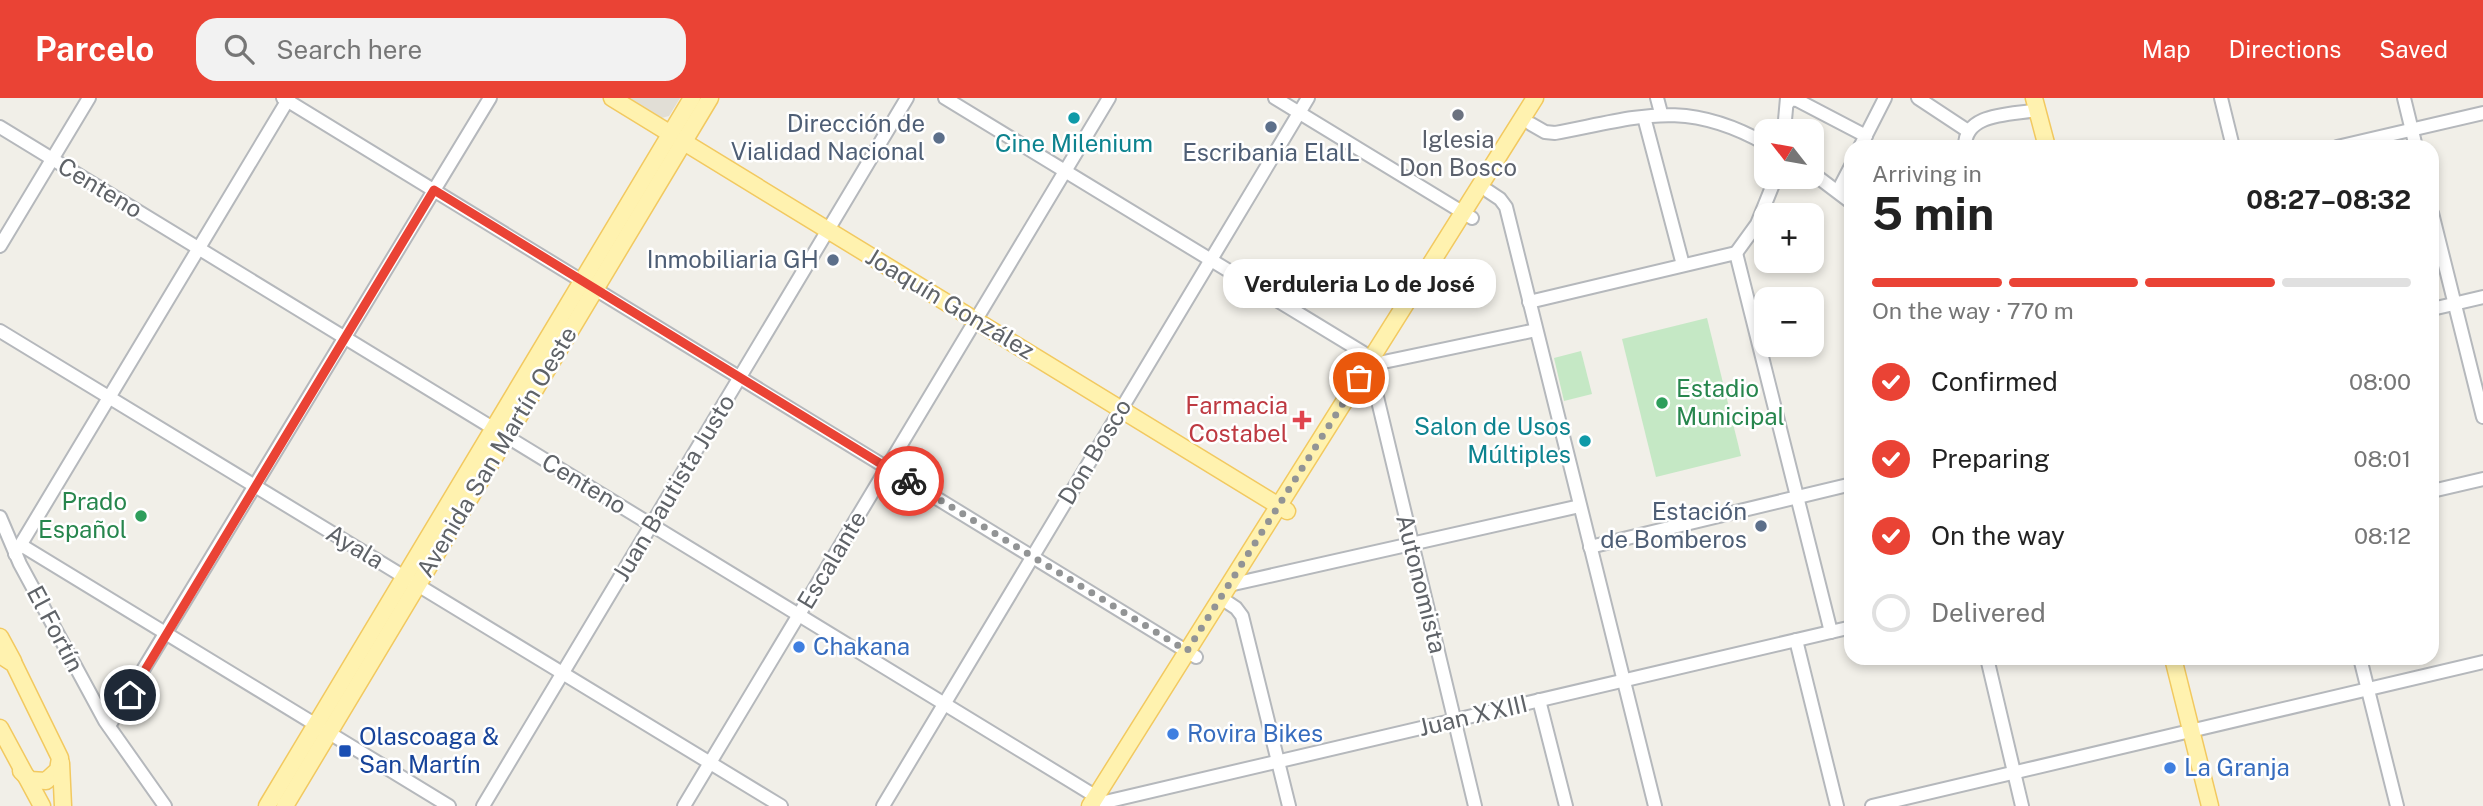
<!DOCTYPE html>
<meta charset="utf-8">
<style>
:root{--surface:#fff;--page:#f2f2f2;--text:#222;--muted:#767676;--line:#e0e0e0;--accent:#ea4335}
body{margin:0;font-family:"Public Sans",sans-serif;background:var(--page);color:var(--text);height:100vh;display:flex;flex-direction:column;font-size:26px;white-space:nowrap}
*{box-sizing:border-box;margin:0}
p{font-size:23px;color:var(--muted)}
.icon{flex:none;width:38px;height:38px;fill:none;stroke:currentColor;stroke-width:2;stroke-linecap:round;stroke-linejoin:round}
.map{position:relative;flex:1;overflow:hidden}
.drawer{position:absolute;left:1844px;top:42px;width:595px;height:525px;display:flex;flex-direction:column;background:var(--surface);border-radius:21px;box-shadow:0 4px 10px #0003}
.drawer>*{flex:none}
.needle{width:46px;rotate:301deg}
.fabs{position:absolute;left:1754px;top:21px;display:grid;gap:14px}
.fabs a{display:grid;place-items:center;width:70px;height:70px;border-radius:14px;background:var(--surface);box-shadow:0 4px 10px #0003;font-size:35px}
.pin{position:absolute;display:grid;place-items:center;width:60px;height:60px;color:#fff;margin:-30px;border:4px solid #fff;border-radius:50%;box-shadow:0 2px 7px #0007}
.courier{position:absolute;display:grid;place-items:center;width:70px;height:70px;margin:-35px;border:5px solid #ea4335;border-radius:50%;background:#fff;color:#222;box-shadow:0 2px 9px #0007}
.bubble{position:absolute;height:49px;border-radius:21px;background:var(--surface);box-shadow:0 4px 10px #0003;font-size:23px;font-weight:700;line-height:49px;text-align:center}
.summary em{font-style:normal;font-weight:700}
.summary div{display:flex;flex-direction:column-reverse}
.summary{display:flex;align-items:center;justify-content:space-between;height:119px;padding:0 28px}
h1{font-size:46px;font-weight:700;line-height:52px}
.bar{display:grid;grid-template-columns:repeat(4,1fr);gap:10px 7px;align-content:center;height:84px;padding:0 28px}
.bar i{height:9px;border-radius:5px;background:var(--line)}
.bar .selected{background:var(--accent)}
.bar p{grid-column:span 4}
ol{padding:0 28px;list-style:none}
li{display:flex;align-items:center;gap:21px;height:77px}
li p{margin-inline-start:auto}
li .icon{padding:7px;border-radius:50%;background:var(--accent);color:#fff;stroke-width:4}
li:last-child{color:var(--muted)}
li i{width:38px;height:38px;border:4px solid var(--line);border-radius:50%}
header{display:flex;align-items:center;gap:42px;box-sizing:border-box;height:98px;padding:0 35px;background:var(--accent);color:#fff}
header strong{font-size:33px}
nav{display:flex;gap:38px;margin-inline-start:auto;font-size:24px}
.search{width:490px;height:63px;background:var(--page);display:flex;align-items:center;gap:18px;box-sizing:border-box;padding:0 24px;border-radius:21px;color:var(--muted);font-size:26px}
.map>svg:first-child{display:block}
.education{fill:#e1ded6}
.green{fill:#c5e8c5}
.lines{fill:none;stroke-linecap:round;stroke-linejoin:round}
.minor-casing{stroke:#b5b8bc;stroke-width:16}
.major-casing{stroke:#f2c960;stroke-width:19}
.minor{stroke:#fff;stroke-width:12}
.major{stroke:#fff2af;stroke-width:16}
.done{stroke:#929495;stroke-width:7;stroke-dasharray:0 12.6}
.route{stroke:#ea4335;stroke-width:9}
.worship-dot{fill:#6b7280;stroke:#fff;stroke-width:2.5}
.culture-dot{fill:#0f9aa8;stroke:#fff;stroke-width:2.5}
.service-dot{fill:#5c6f8a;stroke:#fff;stroke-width:2.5}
.leisure-dot{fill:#2e9e5b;stroke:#fff;stroke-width:2.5}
.health-dot{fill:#e0444e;stroke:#fff;stroke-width:2.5}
.shop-dot{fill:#3f7fe0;stroke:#fff;stroke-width:2.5}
.transit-dot{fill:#1a4fb4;stroke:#fff;stroke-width:2.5}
.labels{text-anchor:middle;stroke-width:5;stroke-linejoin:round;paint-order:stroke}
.service-label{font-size:24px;fill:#4e5e75;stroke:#fff;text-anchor:end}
.worship-label{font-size:24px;fill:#5b616d;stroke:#fff}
.culture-label{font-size:24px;fill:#0d838f;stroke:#fff}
.street-label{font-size:24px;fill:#5f6368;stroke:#fff}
.leisure-label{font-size:24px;fill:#27864d;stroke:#fff;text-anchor:start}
.health-label{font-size:24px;fill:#be3a42;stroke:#fff;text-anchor:end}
.shop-label{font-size:24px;fill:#366cbe;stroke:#fff;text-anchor:start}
.transit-label{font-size:24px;fill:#164399;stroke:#fff;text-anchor:start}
</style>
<header>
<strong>Parcelo</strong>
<div class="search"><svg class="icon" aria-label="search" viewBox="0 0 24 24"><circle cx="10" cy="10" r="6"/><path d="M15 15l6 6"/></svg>Search here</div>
<nav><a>Map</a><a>Directions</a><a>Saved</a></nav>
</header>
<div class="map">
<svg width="2483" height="708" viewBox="0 0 2483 708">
<rect width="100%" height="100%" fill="#f1efe8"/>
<polygon class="education" points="624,0 680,0 669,18 658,21"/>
<g class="green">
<polygon points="1707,220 1741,358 1656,379 1622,241"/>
<polygon points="1581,253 1592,296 1564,303 1554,260"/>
</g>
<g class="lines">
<g class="minor-casing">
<g id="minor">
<polyline points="283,0 1196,559"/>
<polyline points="945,0 1367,257 1475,708"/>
<polyline points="1275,0 1472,120"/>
<polyline points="1657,0 1661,15"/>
<polyline points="1918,0 1968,33"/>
<polyline points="2221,0 2233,49"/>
<polyline points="2404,0 2416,49"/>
<polyline points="1787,6 1791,1 1797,2 1866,38"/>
<polyline points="1644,19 1683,167"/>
<path d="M1531,26L1545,34L1555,35C1640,19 1685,0 1766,46"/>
<polyline points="0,29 1105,704 1852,529"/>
<polyline points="1784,33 1787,0"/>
<polyline points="1860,49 1885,0"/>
<path d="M1965,49C1964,14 2012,17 2037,12"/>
<polyline points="2337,49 2483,15"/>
<polyline points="1811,74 1852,105"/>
<polyline points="1488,93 1500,101 1506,109 1655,708"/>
<polyline points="1838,93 1852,66"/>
<polyline points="2432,115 2483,319"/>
<polyline points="0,148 89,0"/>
<polyline points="1736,155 1831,534"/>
<polyline points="1736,155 1757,126 1776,79"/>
<polyline points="1529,204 1736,155"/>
<polyline points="2432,211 2483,199"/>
<polyline points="0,233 781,708"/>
<polyline points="1369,264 1374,266 1536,232"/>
<polyline points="2432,393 2483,381"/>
<polyline points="0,419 20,466 105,623 165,708"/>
<polyline points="21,447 449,708"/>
<polyline points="1590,449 1852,386"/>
<polyline points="15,456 289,0"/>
<polyline points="1229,487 1580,408"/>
<polyline points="1221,500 1236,510 1242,518 1289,708"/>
<polyline points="1796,542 1837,708"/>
<polyline points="1987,560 2022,708"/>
<polyline points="2360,560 2397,708"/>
<polyline points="1539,602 1566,708"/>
<polyline points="109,628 490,0"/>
<polyline points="483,708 907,0"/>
<polyline points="684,708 1109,0"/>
<polyline points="883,708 1308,0"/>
<polyline points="1872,708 2483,564"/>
</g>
</g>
<g class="major-casing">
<g id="major">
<polyline points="612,0 1287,413"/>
<polyline points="2034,0 2047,49"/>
<polyline points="0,539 13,563"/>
<polyline points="0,557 14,566 60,660 58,672 46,683 30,682 21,673"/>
<polyline points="2173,560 2210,708"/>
<polyline points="0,630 42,708"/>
<polyline points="61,665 63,708"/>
<polyline points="267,708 692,0"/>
<polyline points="285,708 710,0"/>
<polyline points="1090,708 1535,0"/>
</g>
</g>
<use href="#minor" class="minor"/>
<use href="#major" class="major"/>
</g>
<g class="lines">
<polyline class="done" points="909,383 1187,553 1359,280"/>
<polyline class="route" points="130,597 434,92 909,383"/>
</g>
<circle class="worship-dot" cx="1458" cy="17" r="7"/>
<g class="culture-dot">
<circle cx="1074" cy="20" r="7"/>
<circle cx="1585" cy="343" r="7"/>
</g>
<g class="service-dot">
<circle cx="1271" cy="29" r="7"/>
<circle cx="939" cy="40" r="7"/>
<circle cx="833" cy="162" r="7"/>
<circle cx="1761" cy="428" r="7"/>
</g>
<g class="leisure-dot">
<circle cx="1662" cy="305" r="7"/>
<circle cx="141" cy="418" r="7"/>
</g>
<path class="health-dot" d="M1298.5 311.5h7v7h7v7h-7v7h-7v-7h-7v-7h7z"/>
<g class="shop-dot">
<circle cx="799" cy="549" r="7"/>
<circle cx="1173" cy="636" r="7"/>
<circle cx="2170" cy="670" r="7"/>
</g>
<rect class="transit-dot" x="338" y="646" width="14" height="14" rx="3.5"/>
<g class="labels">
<g class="service-label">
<text x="925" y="34">Dirección de<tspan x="925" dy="28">Vialidad Nacional</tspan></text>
<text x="1271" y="63" text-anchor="middle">Escribania ElalL</text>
<text x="819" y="170">Inmobiliaria GH</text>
<text x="1747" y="422">Estación<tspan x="1747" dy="28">de Bomberos</tspan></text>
</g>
<g class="worship-label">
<text x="1458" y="50">Iglesia<tspan x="1458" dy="28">Don Bosco</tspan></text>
</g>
<g class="culture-label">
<text x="1074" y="54">Cine Milenium</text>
<text x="1571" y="337" text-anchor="end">Salon de Usos<tspan x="1571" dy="28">Múltiples</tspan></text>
</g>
<g class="street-label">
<text transform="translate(100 90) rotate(31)" y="8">Centeno</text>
<text transform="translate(950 206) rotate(31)" y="8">Joaquín González</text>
<text transform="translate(497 354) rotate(-59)" y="8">Avenida San Martín Oeste</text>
<text transform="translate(1095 354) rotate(-59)" y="8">Don Bosco</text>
<text transform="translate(584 386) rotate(31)" y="8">Centeno</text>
<text transform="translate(674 390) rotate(-59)" y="8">Juan Bautista Justo</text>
<text transform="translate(355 449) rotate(31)" y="8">Ayala</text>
<text transform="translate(832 462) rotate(-59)" y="8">Escalante</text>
<text transform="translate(1421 486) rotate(76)" y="8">Autonomista</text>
<text transform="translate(55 531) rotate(62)" y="8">El Fortín</text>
<text transform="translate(1473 618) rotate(-13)" y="8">Juan XXIII</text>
</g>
<g class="leisure-label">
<text x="1676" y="299">Estadio<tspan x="1676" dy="28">Municipal</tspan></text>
<text x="127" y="412" text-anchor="end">Prado<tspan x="127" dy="28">Español</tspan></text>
</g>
<g class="health-label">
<text x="1288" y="316">Farmacia<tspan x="1288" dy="28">Costabel</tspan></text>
</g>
<g class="shop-label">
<text x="813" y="557">Chakana</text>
<text x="1187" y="644">Rovira Bikes</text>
<text x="2184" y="678">La Granja</text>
</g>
<g class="transit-label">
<text x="359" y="647">Olascoaga &amp;<tspan x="359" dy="28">San Martín</tspan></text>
</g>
</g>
</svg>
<div class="fabs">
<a><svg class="needle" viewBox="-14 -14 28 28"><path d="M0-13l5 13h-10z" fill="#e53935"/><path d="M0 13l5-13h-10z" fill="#767676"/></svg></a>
<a>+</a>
<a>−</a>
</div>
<div class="pin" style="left:1359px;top:280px;background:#ea580c"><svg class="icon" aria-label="bag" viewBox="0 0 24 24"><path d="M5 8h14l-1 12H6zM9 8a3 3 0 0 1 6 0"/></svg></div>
<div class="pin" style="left:130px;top:597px;background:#1f2937"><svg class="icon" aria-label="home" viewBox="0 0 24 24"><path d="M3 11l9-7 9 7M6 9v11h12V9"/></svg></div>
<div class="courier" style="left:909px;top:383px"><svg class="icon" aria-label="bike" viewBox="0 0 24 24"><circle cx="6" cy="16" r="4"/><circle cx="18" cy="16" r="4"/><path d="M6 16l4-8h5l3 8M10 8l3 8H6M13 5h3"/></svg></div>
<div class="bubble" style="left:1223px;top:161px;width:273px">Verduleria Lo de José</div>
<section class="drawer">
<div class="summary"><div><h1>5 min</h1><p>Arriving in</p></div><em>08:27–08:32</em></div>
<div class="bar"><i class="selected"></i><i class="selected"></i><i class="selected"></i><i></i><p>On the way · 770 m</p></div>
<ol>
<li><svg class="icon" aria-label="check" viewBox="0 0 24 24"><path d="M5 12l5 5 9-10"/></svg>Confirmed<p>08:00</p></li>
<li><svg class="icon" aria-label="check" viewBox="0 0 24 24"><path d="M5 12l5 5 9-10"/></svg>Preparing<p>08:01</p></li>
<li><svg class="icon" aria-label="check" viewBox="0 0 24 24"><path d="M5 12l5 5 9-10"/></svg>On the way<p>08:12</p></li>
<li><i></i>Delivered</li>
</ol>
</section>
</div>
